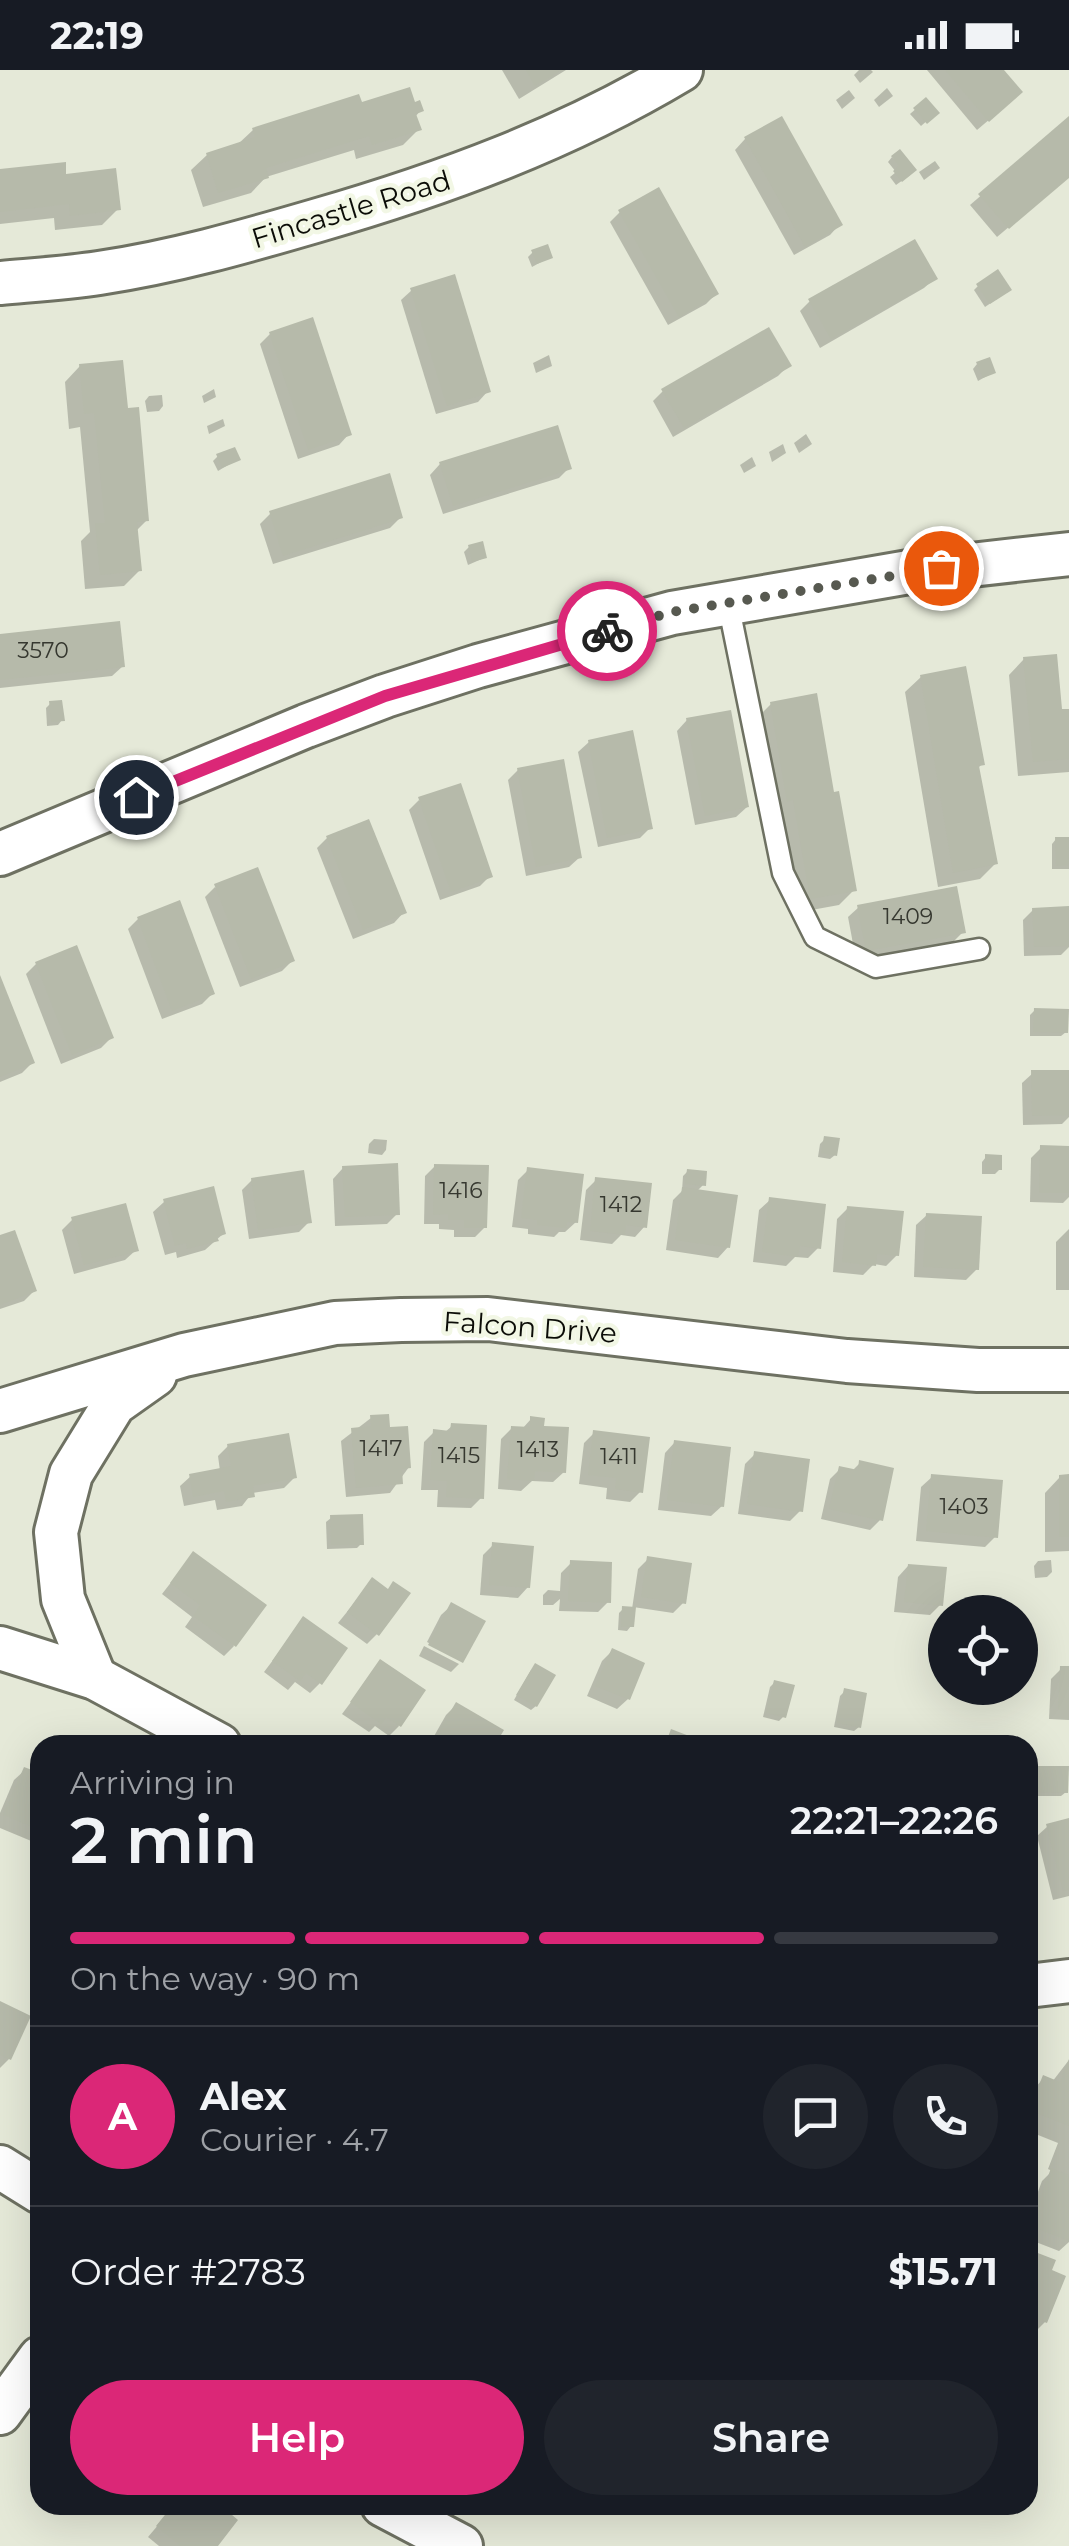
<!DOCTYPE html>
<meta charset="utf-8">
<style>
:root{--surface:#171b24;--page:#20242c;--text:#f1f3f6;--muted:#9ea1a6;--line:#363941;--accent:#db2777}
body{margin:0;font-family:Montserrat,sans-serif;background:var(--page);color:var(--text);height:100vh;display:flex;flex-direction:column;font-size:38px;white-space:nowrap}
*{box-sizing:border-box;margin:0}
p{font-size:32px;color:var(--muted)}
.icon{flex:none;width:55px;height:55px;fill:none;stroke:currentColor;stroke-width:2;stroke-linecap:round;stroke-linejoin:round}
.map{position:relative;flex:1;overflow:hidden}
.panel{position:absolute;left:30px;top:1665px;width:1008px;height:780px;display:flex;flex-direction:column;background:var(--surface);border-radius:30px;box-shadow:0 10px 40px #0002}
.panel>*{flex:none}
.controls{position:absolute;left:928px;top:1525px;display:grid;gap:20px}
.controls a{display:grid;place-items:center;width:110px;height:110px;border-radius:50%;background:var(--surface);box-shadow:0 10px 40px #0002;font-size:50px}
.pin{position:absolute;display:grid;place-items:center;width:85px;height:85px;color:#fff;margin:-42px;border:5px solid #fff;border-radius:50%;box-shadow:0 2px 10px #0007}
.courier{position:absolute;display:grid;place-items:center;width:100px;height:100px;margin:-50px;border:8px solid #db2777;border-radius:50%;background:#fff;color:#222;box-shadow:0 2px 12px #0007}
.headline em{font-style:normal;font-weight:600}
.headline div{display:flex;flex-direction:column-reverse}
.headline{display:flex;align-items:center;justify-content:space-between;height:170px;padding:0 40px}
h1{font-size:65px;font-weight:600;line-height:75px}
.bar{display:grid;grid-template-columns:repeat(4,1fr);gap:15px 10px;align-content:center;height:120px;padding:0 40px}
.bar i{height:12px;border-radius:8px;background:var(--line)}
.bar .active{background:var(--accent)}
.bar p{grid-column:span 4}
.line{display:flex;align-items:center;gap:25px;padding:0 40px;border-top:2px solid var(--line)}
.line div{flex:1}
.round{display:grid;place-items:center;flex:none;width:105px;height:105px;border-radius:52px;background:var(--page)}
.cta{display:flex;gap:20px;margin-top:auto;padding:20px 40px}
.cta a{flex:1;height:115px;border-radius:60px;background:var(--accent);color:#fff;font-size:40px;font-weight:600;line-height:115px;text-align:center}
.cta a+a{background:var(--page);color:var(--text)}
.status{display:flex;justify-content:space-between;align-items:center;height:70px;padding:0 50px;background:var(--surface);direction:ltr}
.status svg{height:28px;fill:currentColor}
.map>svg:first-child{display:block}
.shadow{fill:#0003}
.building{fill:#b6baaa}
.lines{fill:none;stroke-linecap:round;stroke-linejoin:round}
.lane-casing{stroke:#6e7162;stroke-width:25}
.street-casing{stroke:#6e7162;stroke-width:48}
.lane{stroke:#fff;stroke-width:20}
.street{stroke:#fff;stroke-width:42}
.done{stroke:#575950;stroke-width:10;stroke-dasharray:0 18}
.route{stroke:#db2777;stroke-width:12}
.labels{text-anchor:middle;stroke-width:9;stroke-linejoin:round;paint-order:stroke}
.number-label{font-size:22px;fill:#363830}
.street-label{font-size:28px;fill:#0b0c07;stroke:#f2f7e5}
</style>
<div class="status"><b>22:19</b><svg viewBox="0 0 49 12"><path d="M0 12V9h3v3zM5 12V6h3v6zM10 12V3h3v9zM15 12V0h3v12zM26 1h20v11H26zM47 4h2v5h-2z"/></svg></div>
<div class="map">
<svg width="1069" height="2476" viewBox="0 0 1069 2476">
<rect width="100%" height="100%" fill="#e5e9d8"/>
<g class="shadow">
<polygon points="502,0 566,0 519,29"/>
<polygon points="859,0 871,0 873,2 860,13 854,5"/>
<polygon points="927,0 1001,0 1010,32 977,60"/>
<polygon points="887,18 893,26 879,37 874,30"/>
<polygon points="849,20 855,28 842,39 836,30"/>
<polygon points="926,30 936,43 921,56 910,44"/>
<polygon points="413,35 421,40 415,47 419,59 403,75 356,89 354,80 266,107 251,123 203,137 191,100 207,85 237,75 253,60 360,36"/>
<polygon points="781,49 840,154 830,165 794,185 735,80 745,69"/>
<polygon points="1069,50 1069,106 997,167 970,135"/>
<polygon points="892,87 910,105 896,115 890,107 896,102 888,92"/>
<polygon points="935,91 940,98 924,110 919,102"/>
<polygon points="0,102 64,106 118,139 102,155 55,160 54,148 0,154"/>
<polygon points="620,142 716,224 706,234 668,255 610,152"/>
<polygon points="533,182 550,187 532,197 528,187"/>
<polygon points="935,208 924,218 820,278 800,241 810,231"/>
<polygon points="978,216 1004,224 985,237 974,220"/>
<polygon points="412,220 488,321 478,332 436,344 401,230"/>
<polygon points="270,264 349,364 339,375 298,389 260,274"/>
<polygon points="549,285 552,296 536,303 533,293"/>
<polygon points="977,294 994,302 978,311 973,299"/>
<polygon points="80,296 126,340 147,450 136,461 140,500 124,516 85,519 81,471 90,462 80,357 69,359 65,312"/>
<polygon points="788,296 778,306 673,367 653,331 663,321"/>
<polygon points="214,319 216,327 204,333 202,326"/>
<polygon points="162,325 163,336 159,341 147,342 145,331 149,326"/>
<polygon points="223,349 225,356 209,364 207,356"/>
<polygon points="806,364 812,374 799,383 794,373"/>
<polygon points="783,374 786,383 772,392 769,382"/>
<polygon points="218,386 238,389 218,401 213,391"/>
<polygon points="752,387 756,396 744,403 740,395"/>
<polygon points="440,394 569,398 559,408 443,444 430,405"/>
<polygon points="271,443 400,448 390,458 273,494 260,454"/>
<polygon points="469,477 484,488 468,495 464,482"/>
<polygon points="0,567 123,596 112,606 0,618"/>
<polygon points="1024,589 1060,642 1069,641 1069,702 1018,706 1009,605"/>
<polygon points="921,607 982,694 977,699 996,793 980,809 938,817 905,622"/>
<polygon points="50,634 62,650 58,655 47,656 46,638"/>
<polygon points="771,634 832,725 854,820 839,835 795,843 755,650"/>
<polygon points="687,650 747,737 736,747 695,755 677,661"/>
<polygon points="589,672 650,758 640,768 598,777 578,682"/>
<polygon points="518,700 580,787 569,797 526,806 508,710"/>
<polygon points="419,730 490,806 480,816 440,830 409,740"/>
<polygon points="327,768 404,842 394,853 353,869 317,778"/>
<polygon points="1056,769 1069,769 1069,799 1052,799 1052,774"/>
<polygon points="215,817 292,891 282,901 240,917 205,827"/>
<polygon points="859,837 963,862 953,872 856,890 848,847"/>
<polygon points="1069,839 1069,877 1061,885 1024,886 1023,850 1033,840"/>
<polygon points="138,849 212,924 202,934 162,949 128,859"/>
<polygon points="36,894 111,968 101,978 61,994 26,904"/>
<polygon points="0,911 32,993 22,1003 0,1012"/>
<polygon points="1035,940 1066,962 1061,966 1030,966 1030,945"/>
<polygon points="1033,1003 1069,1003 1069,1047 1062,1054 1023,1055 1022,1013"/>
<polygon points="374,1069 387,1070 386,1080 382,1085 368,1083 369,1074"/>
<polygon points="825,1069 835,1085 830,1089 818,1087 820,1074"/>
<polygon points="1041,1078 1069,1078 1069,1127 1063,1133 1030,1132 1031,1088"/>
<polygon points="986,1087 1000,1099 995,1104 982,1104 982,1092"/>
<polygon points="435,1096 485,1157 475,1167 454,1167 454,1160 439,1159 439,1154 424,1154 425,1106"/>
<polygon points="343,1098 397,1144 387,1154 335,1156 333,1109"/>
<polygon points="528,1100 576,1152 565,1162 559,1162 554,1167 528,1164 528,1159 512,1157 518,1110"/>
<polygon points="688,1101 703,1115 697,1121 728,1177 718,1188 666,1180 673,1130 682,1121 683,1106"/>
<polygon points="252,1110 309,1152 299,1162 249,1169 242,1120"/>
<polygon points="596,1110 645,1156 635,1167 621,1165 612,1174 580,1170 586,1120"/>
<polygon points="770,1130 818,1178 808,1188 795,1187 786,1196 753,1192 759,1140"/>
<polygon points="164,1132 223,1164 205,1180 177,1188 176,1182 165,1185 153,1142"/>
<polygon points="848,1138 897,1185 886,1196 874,1194 863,1205 833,1202 837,1149"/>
<polygon points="927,1145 977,1199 966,1210 914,1207 916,1155"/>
<polygon points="73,1149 136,1180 125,1190 74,1204 62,1160"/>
<polygon points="1069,1159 1069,1220 1056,1220 1056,1172"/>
<polygon points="0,1168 34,1221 24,1231 0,1239"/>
<polygon points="371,1348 388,1360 409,1397 390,1423 346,1427 341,1371"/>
<polygon points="531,1349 564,1402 553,1412 532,1411 521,1421 498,1419 501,1369 512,1358 522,1359"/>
<polygon points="452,1356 481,1428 471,1438 437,1437 438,1420 421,1420 424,1372 434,1362 444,1363"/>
<polygon points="594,1363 641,1421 630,1432 606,1429 607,1418 579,1414 584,1373"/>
<polygon points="675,1372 722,1436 711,1446 658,1440 665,1383"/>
<polygon points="228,1376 295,1407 284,1418 252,1423 242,1436 217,1440 215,1430 184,1436 180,1416 191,1406 220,1401 218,1386"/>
<polygon points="755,1384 800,1441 790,1451 738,1444 745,1394"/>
<polygon points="860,1393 880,1450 870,1460 821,1449 830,1409 840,1399 852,1401"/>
<polygon points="932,1407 995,1467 985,1477 916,1471 921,1417"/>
<polygon points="1060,1407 1069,1407 1069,1481 1045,1482 1045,1423"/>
<polygon points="331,1448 361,1474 357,1478 327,1479 326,1452"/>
<polygon points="493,1475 528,1517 518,1528 480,1525 483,1485"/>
<polygon points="193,1484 234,1576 224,1586 185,1557 192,1547 162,1524"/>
<polygon points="648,1489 683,1533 673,1543 633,1537 631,1556 627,1561 618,1560 619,1543 623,1539 632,1539 638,1499"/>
<polygon points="1051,1490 1052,1502 1047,1507 1035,1508 1034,1496 1038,1491"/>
<polygon points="571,1493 608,1532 598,1542 559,1541 560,1529 553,1535 543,1535 543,1525 548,1520 560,1521 561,1503"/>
<polygon points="908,1496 940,1535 930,1545 894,1542 898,1507"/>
<polygon points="372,1511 377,1564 367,1574 338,1553"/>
<polygon points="452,1535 462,1590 427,1572 441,1545"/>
<polygon points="304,1549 320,1613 310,1623 295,1612 288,1620 264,1602"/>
<polygon points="424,1576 459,1594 451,1602 419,1586"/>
<polygon points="612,1581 628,1629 617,1639 587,1626 602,1591"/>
<polygon points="381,1592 399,1656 389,1666 375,1656 369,1662 342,1644"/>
<polygon points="1061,1599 1069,1599 1069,1650 1049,1649 1051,1609"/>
<polygon points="531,1600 536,1636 531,1640 514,1630"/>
<polygon points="775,1612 784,1646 779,1651 763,1647 770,1617"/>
<polygon points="845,1621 859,1657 854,1661 834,1657 840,1626"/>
<polygon points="456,1635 492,1675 429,1675 446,1645"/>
<polygon points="1034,1699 1066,1722 1061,1726 1029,1726 1029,1703"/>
<polygon points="25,1700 40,1706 40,1769 36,1773 0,1758 0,1743 14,1710"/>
<polygon points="1069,1751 1069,1826 1053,1830 1037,1766 1048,1756"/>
<polygon points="0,1934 9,1989 0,1998"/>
<polygon points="1069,1990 1069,2172 1059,2181 1028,2169 1028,2124 1036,2127 1042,2111 1052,2101 1048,2099 1058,2073 1028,2061 1028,2025 1044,2008 1052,2012"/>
<polygon points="1030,2183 1045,2252 1035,2262 1028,2259 1028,2186"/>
<polygon points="175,2435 223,2435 214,2476 159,2476 148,2467"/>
<polygon points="715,2435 773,2435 771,2437"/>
</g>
<g class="building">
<polygon points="526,0 562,0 535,16"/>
<polygon points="945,0 1004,0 1023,22 989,52"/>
<polygon points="410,17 415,32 420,30 424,41 416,44 422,60 372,75 369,66 266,98 269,108 218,123 206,83 255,67 252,58 359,24 362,32"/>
<polygon points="926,27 940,43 927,54 913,38"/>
<polygon points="782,46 843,155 805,177 744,67"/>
<polygon points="1069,46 1069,108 1009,159 978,124"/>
<polygon points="900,79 917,100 902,112 893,101 899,96 891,86"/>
<polygon points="66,92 66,104 116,98 121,140 70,146 69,134 0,142 0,99"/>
<polygon points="659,117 719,224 679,247 618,140"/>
<polygon points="915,169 938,209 831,269 808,229"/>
<polygon points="548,174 553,188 537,194 531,180"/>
<polygon points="998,199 1012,220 990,234 976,214"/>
<polygon points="455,204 491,322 447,336 410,218"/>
<polygon points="313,247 352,365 308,380 269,262"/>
<polygon points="769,257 792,296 684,358 661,319"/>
<polygon points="990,287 996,303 983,308 976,292"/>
<polygon points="123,290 128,338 139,337 149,451 137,452 142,501 100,505 95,453 105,453 94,343 84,344 79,294"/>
<polygon points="558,355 572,399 453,436 439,392"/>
<polygon points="235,377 241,390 222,398 216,384"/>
<polygon points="390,403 403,448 283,486 269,441"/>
<polygon points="483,471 487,488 472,492 468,475"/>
<polygon points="120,551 125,597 0,610 0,564"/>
<polygon points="1057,584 1062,639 1069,639 1069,689 1033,692 1023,587"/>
<polygon points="966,596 985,695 979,696 998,794 953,803 920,605"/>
<polygon points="817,623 834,722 839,721 857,821 810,829 793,730 787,732 770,632"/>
<polygon points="62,630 65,651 51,652 49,631"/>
<polygon points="731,640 749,737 705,746 686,648"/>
<polygon points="633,660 653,759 607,768 588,670"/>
<polygon points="564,689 582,788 536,797 517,698"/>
<polygon points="461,713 493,807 451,822 418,727"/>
<polygon points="369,749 407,843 363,860 326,766"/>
<polygon points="1055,767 1069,767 1069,795 1056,796"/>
<polygon points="258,797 295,891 251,909 214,814"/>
<polygon points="957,816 966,863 866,881 857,835"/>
<polygon points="180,830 215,924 172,941 137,847"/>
<polygon points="1069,836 1069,876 1034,877 1032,838"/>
<polygon points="77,875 114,968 72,985 35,892"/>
<polygon points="0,905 35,993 0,1007"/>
<polygon points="1034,938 1069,939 1068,963 1033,962"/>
<polygon points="1031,1000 1069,1000 1069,1045 1032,1046"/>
<polygon points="824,1066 840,1068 837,1086 821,1083"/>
<polygon points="1040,1075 1069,1076 1069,1123 1039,1123"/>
<polygon points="985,1084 1002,1085 1002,1100 985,1100"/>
<polygon points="398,1093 400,1145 345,1147 342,1096"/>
<polygon points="434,1094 489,1095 487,1158 464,1158 464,1150 448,1150 448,1144 433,1145"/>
<polygon points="527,1097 584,1104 578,1153 567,1152 566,1158 537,1155 537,1150 521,1148"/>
<polygon points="687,1099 707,1101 706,1116 685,1114"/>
<polygon points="304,1100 312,1153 258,1160 251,1108"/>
<polygon points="595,1107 652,1113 647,1158 626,1155 625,1165 590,1161"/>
<polygon points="214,1116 226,1164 217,1167 219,1171 187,1179 186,1173 175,1176 163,1129"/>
<polygon points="682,1117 738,1125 730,1178 675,1170"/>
<polygon points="769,1127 826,1134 821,1179 800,1176 798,1187 762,1182"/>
<polygon points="126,1133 139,1181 84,1195 71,1147"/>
<polygon points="847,1136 904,1141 899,1186 877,1184 876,1196 842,1192"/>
<polygon points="926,1143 982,1146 979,1200 923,1197"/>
<polygon points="15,1160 37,1221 0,1235 0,1165"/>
<polygon points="389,1344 390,1357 408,1356 411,1398 402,1399 403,1414 356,1418 351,1358 371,1356 370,1345"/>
<polygon points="530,1346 545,1348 544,1356 569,1357 566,1403 535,1401 534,1411 507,1409 511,1356 530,1357"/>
<polygon points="451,1353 487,1355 484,1429 446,1427 447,1411 430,1410 433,1359 450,1361"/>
<polygon points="593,1360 650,1367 643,1423 615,1419 616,1408 588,1405"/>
<polygon points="289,1363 297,1408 253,1416 255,1427 226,1432 224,1421 193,1427 189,1404 231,1396 227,1374"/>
<polygon points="674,1370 731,1377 724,1437 667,1430"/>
<polygon points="754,1381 810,1389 803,1442 747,1434"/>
<polygon points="859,1390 894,1398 883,1451 829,1439 839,1396 858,1400"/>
<polygon points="931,1404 1003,1410 998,1468 926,1461"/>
<polygon points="1069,1404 1069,1467 1059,1467 1059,1405"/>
<polygon points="363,1444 364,1475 331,1475 330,1445"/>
<polygon points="492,1472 534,1476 530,1518 489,1515"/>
<polygon points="193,1481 267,1535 236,1577 193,1546 200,1535 170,1513"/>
<polygon points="647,1486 692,1493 686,1534 641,1527"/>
<polygon points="570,1490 612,1492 611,1533 568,1531"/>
<polygon points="908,1494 947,1497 943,1536 904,1532"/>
<polygon points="372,1507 388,1519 393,1511 411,1523 379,1566 347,1542"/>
<polygon points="451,1532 486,1551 463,1593 428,1575"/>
<polygon points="622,1536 636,1537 634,1557 621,1557"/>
<polygon points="303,1546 348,1578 322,1615 306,1603 300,1611 272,1591"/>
<polygon points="612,1578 645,1593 630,1630 595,1616"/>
<polygon points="380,1589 426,1620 401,1657 386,1647 381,1654 350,1632"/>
<polygon points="535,1593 556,1605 537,1637 516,1625"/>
<polygon points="1060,1596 1069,1596 1069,1640 1058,1640"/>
<polygon points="774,1610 795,1615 786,1648 766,1643"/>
<polygon points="844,1618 867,1623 861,1658 837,1653"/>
<polygon points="456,1632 504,1660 495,1675 431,1675"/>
<polygon points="671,1659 697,1669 695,1675 665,1675"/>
<polygon points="1033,1696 1069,1696 1068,1723 1033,1722"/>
<polygon points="24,1697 40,1703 40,1760 3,1745"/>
<polygon points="1069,1748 1069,1820 1063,1821 1046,1754"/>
<polygon points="0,1931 31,1946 11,1990 0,1985"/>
<polygon points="1069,1989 1069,2056 1029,2040 1043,2005 1060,2012"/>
<polygon points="1051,2098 1069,2105 1069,2171 1030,2156 1034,2145 1028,2142 1028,2121 1041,2126"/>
<polygon points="1030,2180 1056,2190 1052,2200 1066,2206 1047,2253 1028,2246"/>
<polygon points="173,2435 228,2435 225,2439 238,2450 218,2476 181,2476 156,2456"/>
</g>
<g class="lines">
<g class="lane-casing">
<polyline id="lane" points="728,533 783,803 815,867 876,897 979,879"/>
</g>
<g class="street-casing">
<g id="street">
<path d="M0,213C33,210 66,208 99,203C173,192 243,172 315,151C443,114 566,69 681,0"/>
<polyline points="0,784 306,656 385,626 478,596 672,543 909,502 1069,484"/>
<polyline points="0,1341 184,1285 335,1253 401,1250 488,1249 847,1291 978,1300 1069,1300"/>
<polyline points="0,1578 95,1608 219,1675"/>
<polyline points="95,1608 63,1529 56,1462 71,1404 114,1334 155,1305"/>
<polyline points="1028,1916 1069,1911"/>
<polyline points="0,2097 40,2122"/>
<polyline points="0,2343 40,2288"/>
<polyline points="383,2435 461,2476"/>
</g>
</g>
<use href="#lane" class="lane"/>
<use href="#street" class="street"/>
</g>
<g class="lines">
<polyline class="done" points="607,561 672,542 941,498"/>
<polyline class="route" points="136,727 385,626 607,561"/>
</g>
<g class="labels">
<g class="number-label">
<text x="43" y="588">3570</text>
<text x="908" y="854">1409</text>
<text x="461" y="1128">1416</text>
<text x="621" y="1142">1412</text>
<text x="381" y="1386">1417</text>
<text x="538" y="1387">1413</text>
<text x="459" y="1393">1415</text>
<text x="619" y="1394">1411</text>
<text x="964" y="1444">1403</text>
</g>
<g class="street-label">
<text transform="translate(351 139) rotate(-17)" y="10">Fincastle Road</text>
<text transform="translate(530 1257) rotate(4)" y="10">Falcon Drive</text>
</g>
</g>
</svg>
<div class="controls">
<a><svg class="icon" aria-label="locate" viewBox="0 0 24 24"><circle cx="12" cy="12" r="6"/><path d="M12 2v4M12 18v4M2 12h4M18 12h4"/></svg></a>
</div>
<div class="pin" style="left:941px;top:498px;background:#ea580c"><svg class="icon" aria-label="bag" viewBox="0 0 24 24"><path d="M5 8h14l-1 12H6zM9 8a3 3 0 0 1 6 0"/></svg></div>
<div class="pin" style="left:136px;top:727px;background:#1f2937"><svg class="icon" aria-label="home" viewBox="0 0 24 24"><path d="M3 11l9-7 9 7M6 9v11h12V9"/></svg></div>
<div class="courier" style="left:607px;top:561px"><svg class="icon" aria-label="bike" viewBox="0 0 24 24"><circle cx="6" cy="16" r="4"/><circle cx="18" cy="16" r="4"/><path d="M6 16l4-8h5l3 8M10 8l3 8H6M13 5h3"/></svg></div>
<section class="panel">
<div class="headline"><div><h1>2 min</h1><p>Arriving in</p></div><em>22:21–22:26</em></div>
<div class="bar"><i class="active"></i><i class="active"></i><i class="active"></i><i></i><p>On the way · 90 m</p></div>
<div class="line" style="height:180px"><b class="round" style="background:var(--accent);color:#fff">A</b><div><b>Alex</b><p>Courier · 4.7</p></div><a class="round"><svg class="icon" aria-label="chat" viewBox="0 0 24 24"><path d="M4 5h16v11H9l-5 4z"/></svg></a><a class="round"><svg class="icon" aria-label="phone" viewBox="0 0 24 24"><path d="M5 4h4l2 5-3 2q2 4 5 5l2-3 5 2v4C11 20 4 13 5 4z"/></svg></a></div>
<div class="line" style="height:130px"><div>Order #2783</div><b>$15.71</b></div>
<div class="cta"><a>Help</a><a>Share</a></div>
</section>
</div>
